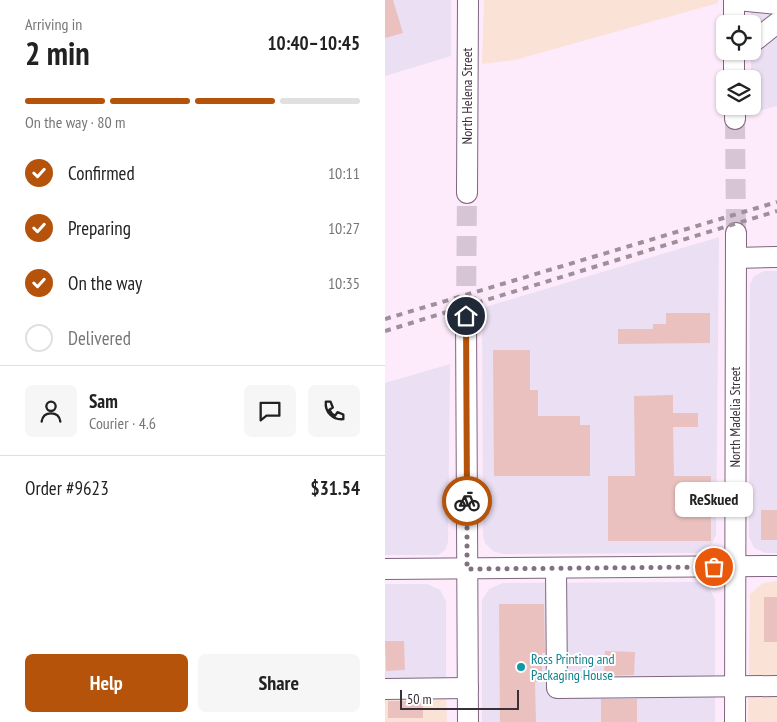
<!DOCTYPE html>
<meta charset="utf-8">
<style>
:root{--surface:#fff;--page:#f6f6f6;--text:#222;--muted:#767676;--line:#e0e0e0;--accent:#b45309}
body{margin:0;font-family:"PT Sans Narrow",sans-serif;background:var(--page);color:var(--text);height:100vh;display:flex;flex-direction:column;font-size:19px;white-space:nowrap}
*{box-sizing:border-box;margin:0}
p{font-size:16px;color:var(--muted)}
.icon{flex:none;width:28px;height:28px;fill:none;stroke:currentColor;stroke-width:2;stroke-linecap:round;stroke-linejoin:round}
.map{position:relative;flex:1;overflow:hidden}
.sheet{display:flex;flex-direction:column;background:var(--surface);width:385px}
.sheet>*{flex:none}
.fabs{position:absolute;left:331px;top:15px;display:grid;gap:10px}
.fabs a{display:grid;place-items:center;width:45px;height:45px;border-radius:8px;background:var(--surface);box-shadow:0 1px 4px #0004;font-size:25px}
.scale{position:absolute;left:15px;bottom:12px;width:119px;box-sizing:border-box;padding-left:5px;border:2px solid #3b303a;border-top:0;font-size:14px;line-height:18px;white-space:nowrap;color:#3b303a;-webkit-text-stroke:4px #fff;paint-order:stroke}
.pin{position:absolute;display:grid;place-items:center;width:42px;height:42px;color:#fff;margin:-21px;border:2px solid #fff;border-radius:50%;box-shadow:0 1px 5px #0007}
.courier{position:absolute;display:grid;place-items:center;width:50px;height:50px;margin:-25px;border:4px solid #b45309;border-radius:50%;background:#fff;color:#222;box-shadow:0 1px 6px #0007}
.bubble{position:absolute;height:35px;border-radius:8px;background:var(--surface);box-shadow:0 1px 4px #0004;font-size:16px;font-weight:800;line-height:35px;text-align:center}
.head em{font-style:normal;font-weight:800}
.head div{display:flex;flex-direction:column-reverse}
.head{display:flex;align-items:center;justify-content:space-between;height:85px;padding:0 25px}
h1{font-size:32px;font-weight:800;line-height:38px}
.bar{display:grid;grid-template-columns:repeat(4,1fr);gap:8px 5px;align-content:center;height:60px;padding:0 25px}
.bar i{height:6px;border-radius:4px;background:var(--line)}
.bar .active{background:var(--accent)}
.bar p{grid-column:span 4}
.line{display:flex;align-items:center;gap:12px;padding:0 25px;border-top:1px solid var(--line)}
.line div{flex:1}
.round{display:grid;place-items:center;flex:none;width:52px;height:52px;border-radius:8px;background:var(--page)}
ol{padding:0 25px;list-style:none}
li{display:flex;align-items:center;gap:15px;height:55px}
li p{margin-inline-start:auto}
li .icon{padding:5px;border-radius:50%;background:var(--accent);color:#fff;stroke-width:4}
li:last-child{color:var(--muted)}
li i{width:28px;height:28px;border:2px solid var(--line);border-radius:50%}
.primary-button{display:flex;gap:10px;margin-top:auto;padding:10px 25px}
.primary-button a{flex:1;height:58px;border-radius:8px;background:var(--accent);color:#fff;font-size:20px;font-weight:800;line-height:58px;text-align:center}
.primary-button a+a{background:var(--page);color:var(--text)}
main{display:flex;flex:1;min-height:0}
.map>svg:first-child{display:block}
.commercial{fill:#fae2d7}
.industrial{fill:#eadff3}
.building{fill:#eac1be}
.lines{fill:none;stroke-linecap:round;stroke-linejoin:round}
.minor-tunnel{stroke:#d6c6d5;stroke-width:20;stroke-dasharray:20 10;stroke-linecap:butt}
.minor-casing{stroke:#7f667f;stroke-width:22}
.minor{stroke:#fff;stroke-width:20}
.rail{stroke:#9d8f9c;stroke-width:4;stroke-dasharray:6 6;stroke-linecap:butt}
.done{stroke:#7f717e;stroke-width:5;stroke-dasharray:0 9}
.route{stroke:#b45309;stroke-width:6}
.culture-dot{fill:#0f9aa8;stroke:#fff;stroke-width:2}
.labels{text-anchor:middle;stroke-width:4;stroke-linejoin:round;paint-order:stroke}
.street-label{font-size:14px;fill:#3b303a;stroke:#fff}
.culture-label{font-size:14px;fill:#0d838f;stroke:#fff;text-anchor:start}
</style>
<main>
<section class="sheet">
<div class="head"><div><h1>2 min</h1><p>Arriving in</p></div><em>10:40–10:45</em></div>
<div class="bar"><i class="active"></i><i class="active"></i><i class="active"></i><i></i><p>On the way · 80 m</p></div>
<ol>
<li><svg class="icon" aria-label="check" viewBox="0 0 24 24"><path d="M5 12l5 5 9-10"/></svg>Confirmed<p>10:11</p></li>
<li><svg class="icon" aria-label="check" viewBox="0 0 24 24"><path d="M5 12l5 5 9-10"/></svg>Preparing<p>10:27</p></li>
<li><svg class="icon" aria-label="check" viewBox="0 0 24 24"><path d="M5 12l5 5 9-10"/></svg>On the way<p>10:35</p></li>
<li><i></i>Delivered</li>
</ol>
<div class="line" style="height:90px"><a class="round"><svg class="icon" aria-label="person" viewBox="0 0 24 24"><circle cx="12" cy="8" r="4"/><path d="M4 21q1-7 8-7t8 7"/></svg></a><div><b>Sam</b><p>Courier · 4.6</p></div><a class="round"><svg class="icon" aria-label="chat" viewBox="0 0 24 24"><path d="M4 5h16v11H9l-5 4z"/></svg></a><a class="round"><svg class="icon" aria-label="phone" viewBox="0 0 24 24"><path d="M5 4h4l2 5-3 2q2 4 5 5l2-3 5 2v4C11 20 4 13 5 4z"/></svg></a></div>
<div class="line" style="height:65px"><div>Order #9623</div><b>$31.54</b></div>
<div class="primary-button"><a>Help</a><a>Share</a></div>
</section>
<div class="map">
<svg width="392" height="722" viewBox="0 0 392 722">
<rect width="100%" height="100%" fill="#fdebfc"/>
<g class="commercial">
<polygon points="99,0 333,0 333,3 130,60 97,64"/>
<polygon points="392,581 392,722 363,722 365,594 378,583"/>
<polygon points="61,683 62,722 0,722 0,684"/>
</g>
<g class="industrial">
<polygon points="0,0 66,0 66,56 0,76"/>
<polygon points="366,0 392,0 392,106 366,113"/>
<polygon points="334,237 331,535 327,544 312,553 117,554 108,551 100,543 98,535 97,308"/>
<polygon points="379,271 392,271 392,553 381,553 369,548 364,537 365,284 369,276"/>
<polygon points="65,364 63,542 60,550 53,555 0,555 0,383"/>
<polygon points="312,582 324,588 330,599 330,722 97,722 97,600 104,589 118,583"/>
<polygon points="0,584 42,584 55,590 61,601 61,683 0,684"/>
</g>
<g class="building">
<polygon points="0,0 8,0 18,33 0,38"/>
<polygon points="281,313 325,313 325,343 233,344 233,329 268,329 268,324 281,324"/>
<polygon points="108,350 145,350 145,390 153,390 153,416 195,416 195,425 205,425 205,476 109,476"/>
<polygon points="288,395 288,413 313,413 313,427 288,427 289,476 326,476 326,541 223,541 223,476 250,476 249,396"/>
<rect x="376" y="510" width="16" height="30"/>
<rect x="379" y="597" width="13" height="45"/>
<polygon points="114,604 159,604 160,653 157,653 157,682 150,682 151,722 115,722"/>
<polygon points="0,641 19,641 20,670 1,671"/>
<polygon points="220,651 250,652 249,675 219,676"/>
<rect x="216" y="699" width="36" height="23"/>
<rect x="3" y="701" width="35" height="17"/>
</g>
<g class="lines">
<g class="minor-tunnel">
<polyline points="350,119 351,233"/>
<polyline points="81,316 82,193"/>
</g>
<g class="minor-casing">
<g id="minor">
<polyline points="349,0 349,24"/>
<polyline points="352,0 392,4"/>
<polyline points="368,42 392,23"/>
<polyline points="349,51 349,79"/>
<polyline points="350,106 350,119"/>
<polyline points="82,193 83,0"/>
<polyline points="351,258 392,257"/>
<polyline points="81,316 83,722"/>
<polyline points="0,569 392,566"/>
<polyline points="171,569 172,688 392,686"/>
<polyline points="0,689 83,688"/>
<polyline points="350,722 351,233"/>
</g>
</g>
<use href="#minor" class="minor"/>
<g class="rail">
<polyline points="0,319 392,202"/>
<polyline points="0,331 392,211"/>
</g>
</g>
<g class="lines">
<polyline class="done" points="82,501 82,569 329,567"/>
<polyline class="route" points="81,316 82,501"/>
</g>
<circle class="culture-dot" cx="136" cy="667" r="5"/>
<g class="labels">
<g class="street-label">
<text transform="translate(82 96) rotate(-90)" y="5">North Helena Street</text>
<text transform="translate(350 417) rotate(-90)" y="5">North Madelia Street</text>
</g>
<g class="culture-label">
<text x="146" y="664">Ross Printing and<tspan x="146" dy="16">Packaging House</tspan></text>
</g>
</g>
</svg>
<div class="fabs">
<a><svg class="icon" aria-label="locate" viewBox="0 0 24 24"><circle cx="12" cy="12" r="6"/><path d="M12 2v4M12 18v4M2 12h4M18 12h4"/></svg></a>
<a><svg class="icon" aria-label="layers" viewBox="0 0 24 24"><path d="M12 4l9 5-9 5-9-5zM3 14l9 5 9-5"/></svg></a>
</div>
<div class="scale">50 m</div>
<div class="pin" style="left:329px;top:567px;background:#ea580c"><svg class="icon" aria-label="bag" viewBox="0 0 24 24"><path d="M5 8h14l-1 12H6zM9 8a3 3 0 0 1 6 0"/></svg></div>
<div class="pin" style="left:81px;top:316px;background:#1f2937"><svg class="icon" aria-label="home" viewBox="0 0 24 24"><path d="M3 11l9-7 9 7M6 9v11h12V9"/></svg></div>
<div class="courier" style="left:82px;top:501px"><svg class="icon" aria-label="bike" viewBox="0 0 24 24"><circle cx="6" cy="16" r="4"/><circle cx="18" cy="16" r="4"/><path d="M6 16l4-8h5l3 8M10 8l3 8H6M13 5h3"/></svg></div>
<div class="bubble" style="left:290px;top:482px;width:78px">ReSkued</div>
</div>
</main>
